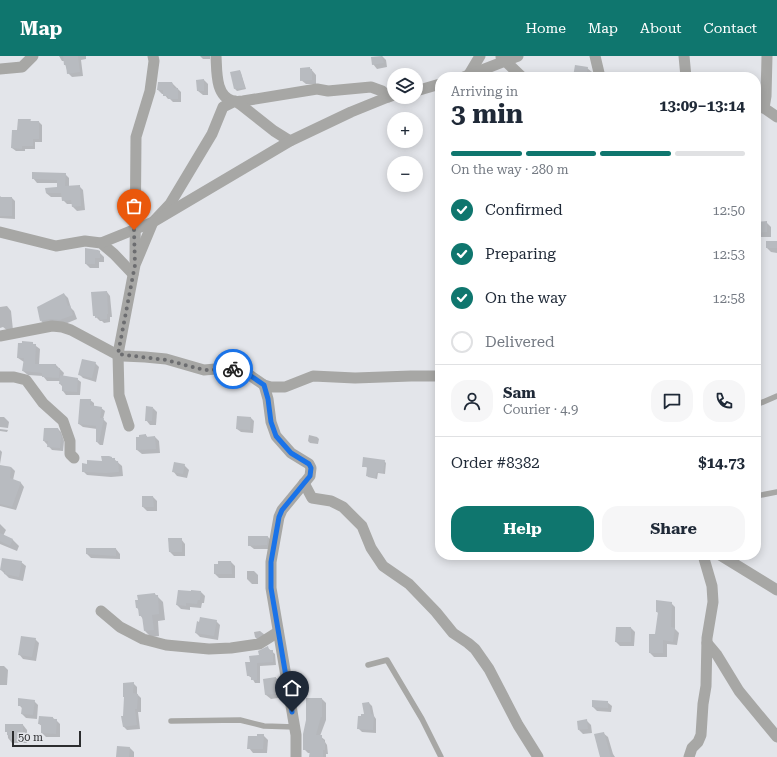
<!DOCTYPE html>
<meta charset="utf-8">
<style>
:root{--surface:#fff;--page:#f6f6f7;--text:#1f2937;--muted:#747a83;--line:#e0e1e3;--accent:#0f766e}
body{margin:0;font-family:"Roboto Serif",serif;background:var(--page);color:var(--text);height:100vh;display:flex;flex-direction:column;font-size:15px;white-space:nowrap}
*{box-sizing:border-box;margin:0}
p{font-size:13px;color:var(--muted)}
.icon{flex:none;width:22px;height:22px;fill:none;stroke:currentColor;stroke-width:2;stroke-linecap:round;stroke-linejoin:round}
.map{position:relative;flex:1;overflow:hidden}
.sheet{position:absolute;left:435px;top:16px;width:326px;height:488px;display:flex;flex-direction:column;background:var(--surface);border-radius:16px;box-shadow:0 2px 10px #0003}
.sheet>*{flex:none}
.tools{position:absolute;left:387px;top:12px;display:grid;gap:8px}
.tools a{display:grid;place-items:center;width:36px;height:36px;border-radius:50%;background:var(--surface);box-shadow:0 2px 10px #0003;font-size:20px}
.scale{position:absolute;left:12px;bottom:10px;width:69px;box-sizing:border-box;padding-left:4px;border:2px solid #2c2d2f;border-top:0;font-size:11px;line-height:14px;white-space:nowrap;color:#2c2d2f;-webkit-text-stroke:3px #e3e5ea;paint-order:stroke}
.pin{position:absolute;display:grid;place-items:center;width:34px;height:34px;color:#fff;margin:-41px -17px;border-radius:50% 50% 50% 0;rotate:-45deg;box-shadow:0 0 4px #0007}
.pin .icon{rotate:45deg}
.courier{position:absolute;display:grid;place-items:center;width:40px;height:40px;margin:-20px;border:3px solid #1a73e8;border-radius:50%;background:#fff;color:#222;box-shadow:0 1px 5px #0007}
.overview em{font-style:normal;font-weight:700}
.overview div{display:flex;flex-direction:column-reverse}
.overview{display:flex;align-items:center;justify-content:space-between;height:68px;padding:0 16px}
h1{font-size:26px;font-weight:700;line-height:30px}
.bar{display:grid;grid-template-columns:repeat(4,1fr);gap:6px 4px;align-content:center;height:48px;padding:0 16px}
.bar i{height:5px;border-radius:3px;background:var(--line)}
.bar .on{background:var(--accent)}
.bar p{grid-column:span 4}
.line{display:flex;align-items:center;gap:10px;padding:0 16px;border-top:1px solid var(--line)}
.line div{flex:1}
.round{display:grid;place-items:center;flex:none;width:42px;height:42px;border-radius:16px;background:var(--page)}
ol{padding:0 16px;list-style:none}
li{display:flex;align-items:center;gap:12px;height:44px}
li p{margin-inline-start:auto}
li .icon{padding:4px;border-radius:50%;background:var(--accent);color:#fff;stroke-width:4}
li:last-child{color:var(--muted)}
li i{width:22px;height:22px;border:2px solid var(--line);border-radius:50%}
.cta{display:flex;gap:8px;margin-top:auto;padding:8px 16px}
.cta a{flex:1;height:46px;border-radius:16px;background:var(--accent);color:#fff;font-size:16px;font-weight:700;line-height:46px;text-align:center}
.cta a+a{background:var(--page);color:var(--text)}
header{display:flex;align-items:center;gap:24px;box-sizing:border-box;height:56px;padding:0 20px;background:var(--accent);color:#fff}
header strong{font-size:19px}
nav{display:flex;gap:22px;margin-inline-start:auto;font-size:14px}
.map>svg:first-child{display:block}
.shadow{fill:#0003}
.building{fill:#b8bbc0}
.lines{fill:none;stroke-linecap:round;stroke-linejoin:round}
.lane{stroke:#a7a7a5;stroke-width:5.5}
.street{stroke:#a7a7a5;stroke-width:11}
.done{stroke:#6c6d70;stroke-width:4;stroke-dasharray:0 7.2}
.route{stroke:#1a73e8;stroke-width:5}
</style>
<header>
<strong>Map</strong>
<nav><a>Home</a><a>Map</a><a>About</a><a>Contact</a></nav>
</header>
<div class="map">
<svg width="777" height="701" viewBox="0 0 777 701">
<rect width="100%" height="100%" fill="#e3e5ea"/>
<g class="shadow">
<polygon points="59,0 86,0 86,3 81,4 83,20 72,21 68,17 64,5 62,5"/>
<polygon points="200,0 210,0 210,3 203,3"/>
<polygon points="382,0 386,4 387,11 377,13 373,8"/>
<polygon points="310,12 316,19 316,28 306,28 301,24"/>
<polygon points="587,12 592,16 591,21 574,21"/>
<polygon points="240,15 241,17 246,33 237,35 235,33"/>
<polygon points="204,24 208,28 208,39 203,39 198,35"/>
<polygon points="159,27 172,27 181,36 181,46 173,46 170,43 168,43 164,38 162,38 158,34"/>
<polygon points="30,64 32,66 39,66 42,69 42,86 35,86 35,93 25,93 25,95 16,95 12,92 18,75"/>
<polygon points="65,118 69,122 69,131 79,130 83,134 85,154 77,155 73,151 73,148 67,148 63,144 62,141 51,141 46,137 58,132 58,127 37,127 33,122"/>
<polygon points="0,140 2,142 12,142 15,145 15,163 0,162"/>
<polygon points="766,166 771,171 771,181 756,181 756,167"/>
<polygon points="767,186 777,186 777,197 771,196 767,192"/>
<polygon points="98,195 104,201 104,206 99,206 99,212 90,212 86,208"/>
<polygon points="107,236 110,240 112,261 110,261 110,266 104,267 102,265 100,265 94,259"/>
<polygon points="64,238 68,242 71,252 74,255 77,263 65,268 46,269 41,265"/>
<polygon points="7,250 11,255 13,274 8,275 3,271 0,272 0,251"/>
<polygon points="32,287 40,293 39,309 56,309 64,317 63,320 77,323 81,326 80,339 66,339 63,335 63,331 60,328 60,325 47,325 43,320 28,319 23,315 24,306 18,302"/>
<polygon points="95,307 99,311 96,326 83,322 79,318"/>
<polygon points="90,344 94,347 94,350 101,352 105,355 103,363 107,367 103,389 100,389 97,386 97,373 83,371 79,368"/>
<polygon points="153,352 157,356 156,369 150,369 146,364"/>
<polygon points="0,361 4,361 9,366 8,372 0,371"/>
<polygon points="238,361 251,362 254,365 253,377 241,376 237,373"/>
<polygon points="0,373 8,374 7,376 0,375"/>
<polygon points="58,373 61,376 64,385 63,395 52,394 44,385"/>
<polygon points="146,379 148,382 155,381 159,385 160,397 142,398 137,394 137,382"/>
<polygon points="309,379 317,381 319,383 318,388 310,387 308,385"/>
<polygon points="0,394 2,396 0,408"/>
<polygon points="114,403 122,410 123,420 111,421 87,419 83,415 88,409"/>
<polygon points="384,405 386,407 385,418 378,417 377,423 368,421 367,419 368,412 363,410"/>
<polygon points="184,409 189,414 187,422 177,420 173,415"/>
<polygon points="0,410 11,411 15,415 13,424 21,427 24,431 16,454 0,450"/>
<polygon points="153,441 157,445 157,455 147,455 143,451"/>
<polygon points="0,468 6,474 3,480 13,484 19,490 17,495 0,488"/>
<polygon points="249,481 268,481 272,485 271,493 254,493 249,489"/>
<polygon points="169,483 181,483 185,488 185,500 174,500 170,496"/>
<polygon points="87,493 116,493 120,498 120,503 91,502 87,498"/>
<polygon points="21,506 26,510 23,525 9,522 1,514"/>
<polygon points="231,506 235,510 235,522 219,522 215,518"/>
<polygon points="247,515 254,515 258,519 258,528 252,528 247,523"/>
<polygon points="201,536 205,540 204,547 202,547 201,552 190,551 190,554 181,553 177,549"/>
<polygon points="155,538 163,546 165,564 158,565 159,580 151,581 145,575 143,563 140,559 140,555 137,552"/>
<polygon points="671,547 675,551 675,573 679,577 677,589 667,588 667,601 654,601 650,597 656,579 659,558 657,556"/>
<polygon points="216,565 220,569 218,584 200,581 196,577"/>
<polygon points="631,572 635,576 634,590 620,590 616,586"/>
<polygon points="260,575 265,579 259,585 255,581 254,576"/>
<polygon points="35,583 39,587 36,605 23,603 19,598"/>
<polygon points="268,592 275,598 276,609 260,610 260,627 255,627 252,622 247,619 251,606"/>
<polygon points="0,610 4,610 8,614 7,629 0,629"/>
<polygon points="276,622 283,628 285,641 271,643 266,639 264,624"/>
<polygon points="133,627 137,631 137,638 141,642 141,656 138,656 140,673 127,674 123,670 124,661"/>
<polygon points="322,643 326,647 326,664 320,680 325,684 325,686 327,689 328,698 326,698 326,701 310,701 311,697 308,697 304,693"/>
<polygon points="34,645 38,649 37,663 26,662 22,658 23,653 19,649"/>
<polygon points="607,646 612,650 611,656 597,655 593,651"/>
<polygon points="369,647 372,650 374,660 376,663 376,677 362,676 358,672 365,659"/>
<polygon points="40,661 53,662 56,664 60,668 60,681 46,681 42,677 42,670 39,668"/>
<polygon points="586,664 591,669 592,677 583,678 579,674"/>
<polygon points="7,669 23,669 27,674 27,687 12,687 8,682"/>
<polygon points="603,677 608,681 613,698 615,701 601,701"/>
<polygon points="263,679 268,684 267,697 253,697 249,692 258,681"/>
<polygon points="130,692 134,696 134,701 117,701"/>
</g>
<g class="building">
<polygon points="63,0 78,0 80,16 67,18 66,9 64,9"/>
<polygon points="382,0 384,7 372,9 371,1"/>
<polygon points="575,9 588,11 586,21 573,21"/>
<polygon points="310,11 310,13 312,13 312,24 300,25 300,12"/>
<polygon points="240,14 245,32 234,33 230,16"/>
<polygon points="204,23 204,35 197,35 196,24"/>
<polygon points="158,26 172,26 174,32 178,32 178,43 168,43 168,40 163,40 163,34 157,34"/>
<polygon points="18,63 31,63 30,65 39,65 39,83 33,83 33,90 22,90 22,93 11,92 12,74 17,74"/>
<polygon points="32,116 66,117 65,130 80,129 81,150 72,151 71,144 62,145 61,137 46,137 45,132 57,131 57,124 32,123"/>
<rect x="0" y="141" width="12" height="19"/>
<polygon points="767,165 767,176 756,177 756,166"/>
<rect x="766" y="185" width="11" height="7"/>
<polygon points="85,192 98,194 100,195 100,202 95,202 95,208 85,208"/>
<polygon points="107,235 108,258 107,258 107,263 100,264 99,261 95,262 95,260 93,260 91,236"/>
<polygon points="64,237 68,250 70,249 73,259 60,264 51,263 40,265 37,251"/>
<polygon points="22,285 33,286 33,288 36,288 35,308 56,308 56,312 60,312 59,322 42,321 42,317 22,315 24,302 17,302 18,287 22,287"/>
<polygon points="82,303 96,306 92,322 78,319"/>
<polygon points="60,319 78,322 77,336 62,335 62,328 59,328"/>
<polygon points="80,343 91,343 90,349 102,351 100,362 104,362 99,386 96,386 96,370 78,368"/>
<polygon points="146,350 153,351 152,365 145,365"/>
<polygon points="237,360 251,361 250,374 236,373"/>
<polygon points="44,372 58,372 61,380 60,392 47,391 48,385 43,385"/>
<polygon points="146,378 146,381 155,380 156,393 136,394 136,381 139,381 139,379"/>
<polygon points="101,400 109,400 112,401 112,402 115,402 115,405 118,405 119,416 106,417 82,416 82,407 87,408 87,404 102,405"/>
<polygon points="363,401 385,404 383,417 377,416 375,422 366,420 367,411 362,411"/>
<polygon points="174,406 185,408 183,418 172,416"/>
<polygon points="0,409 11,411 10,422 21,426 12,451 0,448"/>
<polygon points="142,440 153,440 154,451 142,451"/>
<polygon points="0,477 13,483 10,490 0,485"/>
<polygon points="248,480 268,480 267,489 248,490"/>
<polygon points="168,482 182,482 182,496 169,496"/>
<polygon points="86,492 116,492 116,500 86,498"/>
<polygon points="2,502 22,505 19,521 4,518 5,515 0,514"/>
<polygon points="218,505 231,505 232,518 214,518 214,508 218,508"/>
<polygon points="178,534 191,535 191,534 201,535 200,544 198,544 197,548 186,547 186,550 176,549"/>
<polygon points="155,537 155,539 158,539 159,558 152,559 154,574 144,575 142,560 139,560 138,552 136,552 135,544 138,544 137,539"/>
<polygon points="656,544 672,546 671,571 675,572 673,586 663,584 663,597 649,597 649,578 655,578 658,556 656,556"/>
<polygon points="200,561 217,564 214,580 195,577 197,565 199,566"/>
<polygon points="616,571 631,571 631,586 615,586"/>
<polygon points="21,580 36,582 32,601 18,599"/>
<polygon points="268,590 269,594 273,594 273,606 257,607 257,624 251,624 251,620 247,620 245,606 250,606 249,600 259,599 258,595"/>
<polygon points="276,621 276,623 279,623 282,637 265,639 263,623"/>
<polygon points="134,626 133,637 138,638 137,653 135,653 137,669 123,671 121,660 123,660 124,641 123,641 123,627"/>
<polygon points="18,642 35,644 33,659 21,658 22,650 18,650"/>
<polygon points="306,642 322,642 322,661 321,661 316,679 322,679 322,684 324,684 324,686 325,686 325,694 323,694 323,701 309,701 310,694 303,694 303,678 306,664"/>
<polygon points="592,644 608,645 608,652 592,651"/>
<polygon points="369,646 371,658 374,659 373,674 357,673 358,660 361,660 361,658 364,658 362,647"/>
<polygon points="39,660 53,661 53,663 57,663 56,678 41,677 41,668 38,668"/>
<polygon points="587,663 588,673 578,674 577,665"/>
<polygon points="5,668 23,668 23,683 10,683 10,679 7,679 7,676 5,676"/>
<polygon points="604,676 611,701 600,701 594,678"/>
<polygon points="257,678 264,678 263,693 247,693 248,680 257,680"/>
<polygon points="117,690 130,691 129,701 116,701"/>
</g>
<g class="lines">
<g class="lane">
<polyline points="756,349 777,340"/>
<polyline points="756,440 777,436"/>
<polyline points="368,609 387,604 422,663 441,701"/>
<polyline points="171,665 240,664 264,670 295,671"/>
</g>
<g class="street">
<path d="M216,0C217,15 215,40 233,45C236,46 240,45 243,45L317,33L328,35L371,31L382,35L388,41"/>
<polyline points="595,0 600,21"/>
<polyline points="684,0 686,21"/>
<polyline points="501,1 522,21"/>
<polyline points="0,13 22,11 33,0"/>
<polyline points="468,20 480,0"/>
<polyline points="464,21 518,0"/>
<polyline points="416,35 440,28"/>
<polyline points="756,51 764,52 777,61"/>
<polyline points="764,52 766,40 767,0"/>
<polyline points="0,176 56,190 85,185 101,187 114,198 133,218"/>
<polyline points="101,187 153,166 170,148 212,78 223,51 235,45 241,49 274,75 290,85"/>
<polyline points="135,205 136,81 150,35 154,5 153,0"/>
<polyline points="0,280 52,270 62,271 71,274 114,297 123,300 145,301 166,303 204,314 227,312 238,313 248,318 264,329 271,331 285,331 313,320 355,322 411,320 440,320"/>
<polyline points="0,321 14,321 26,324 43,347 63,365 70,385 70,398 74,402"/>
<polyline points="264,329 268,343 271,366 276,380 291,397 309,408 311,412 310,420 282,454 279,461 271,506 271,532 296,679 296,701"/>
<polyline points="129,370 119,339 118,298 135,209 153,166 290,85 351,56 388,41 394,39"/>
<polyline points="304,427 312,442 331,445 343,451 362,470 371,492 383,510 409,528 436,556 453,577 468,587 475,593 489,613 518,669 538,701"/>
<polyline points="720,499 777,534"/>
<polyline points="101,555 120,571 143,583 166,589 209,593 231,592 259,588 278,576"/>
<polyline points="707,587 717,599 739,635 777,681"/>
<polyline points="689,701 692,692 698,686 701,679 703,648 706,630 707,582 713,546 712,530 703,499"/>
</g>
</g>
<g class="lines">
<polyline class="done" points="134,174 135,209 118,298 166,304 204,314 233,313"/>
<polyline class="route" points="233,313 238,313 248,318 264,329 268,343 271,366 276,380 291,397 309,408 311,412 310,420 282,454 279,461 271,506 271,532 292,656"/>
</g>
</svg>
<div class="tools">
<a><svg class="icon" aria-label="layers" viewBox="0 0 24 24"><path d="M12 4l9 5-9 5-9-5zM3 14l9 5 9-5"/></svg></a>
<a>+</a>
<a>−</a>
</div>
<div class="scale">50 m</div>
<div class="pin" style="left:134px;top:174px;background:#ea580c"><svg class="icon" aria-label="bag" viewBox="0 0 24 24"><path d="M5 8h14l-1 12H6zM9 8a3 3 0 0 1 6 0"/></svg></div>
<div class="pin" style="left:292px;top:656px;background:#1f2937"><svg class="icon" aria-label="home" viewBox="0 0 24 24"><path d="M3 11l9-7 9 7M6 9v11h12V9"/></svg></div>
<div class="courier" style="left:233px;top:313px"><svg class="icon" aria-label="bike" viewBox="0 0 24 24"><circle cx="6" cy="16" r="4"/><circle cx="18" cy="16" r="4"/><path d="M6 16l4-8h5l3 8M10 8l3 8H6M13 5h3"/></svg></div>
<section class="sheet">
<div class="overview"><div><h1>3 min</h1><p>Arriving in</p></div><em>13:09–13:14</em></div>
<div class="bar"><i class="on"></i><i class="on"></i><i class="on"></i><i></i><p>On the way · 280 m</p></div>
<ol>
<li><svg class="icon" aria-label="check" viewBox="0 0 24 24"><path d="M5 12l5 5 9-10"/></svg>Confirmed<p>12:50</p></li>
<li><svg class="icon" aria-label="check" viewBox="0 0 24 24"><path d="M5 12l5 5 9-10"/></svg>Preparing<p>12:53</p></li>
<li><svg class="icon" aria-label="check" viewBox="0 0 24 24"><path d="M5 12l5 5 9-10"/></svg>On the way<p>12:58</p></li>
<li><i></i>Delivered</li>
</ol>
<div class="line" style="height:72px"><a class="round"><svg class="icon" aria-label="person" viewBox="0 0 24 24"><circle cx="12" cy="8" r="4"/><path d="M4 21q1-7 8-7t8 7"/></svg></a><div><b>Sam</b><p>Courier · 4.9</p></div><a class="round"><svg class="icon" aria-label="chat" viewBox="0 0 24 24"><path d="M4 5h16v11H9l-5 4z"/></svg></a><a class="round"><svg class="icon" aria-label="phone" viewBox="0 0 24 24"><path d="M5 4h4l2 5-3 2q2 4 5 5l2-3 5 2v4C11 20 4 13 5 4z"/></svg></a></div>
<div class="line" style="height:52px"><div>Order #8382</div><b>$14.73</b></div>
<div class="cta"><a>Help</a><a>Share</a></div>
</section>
</div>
